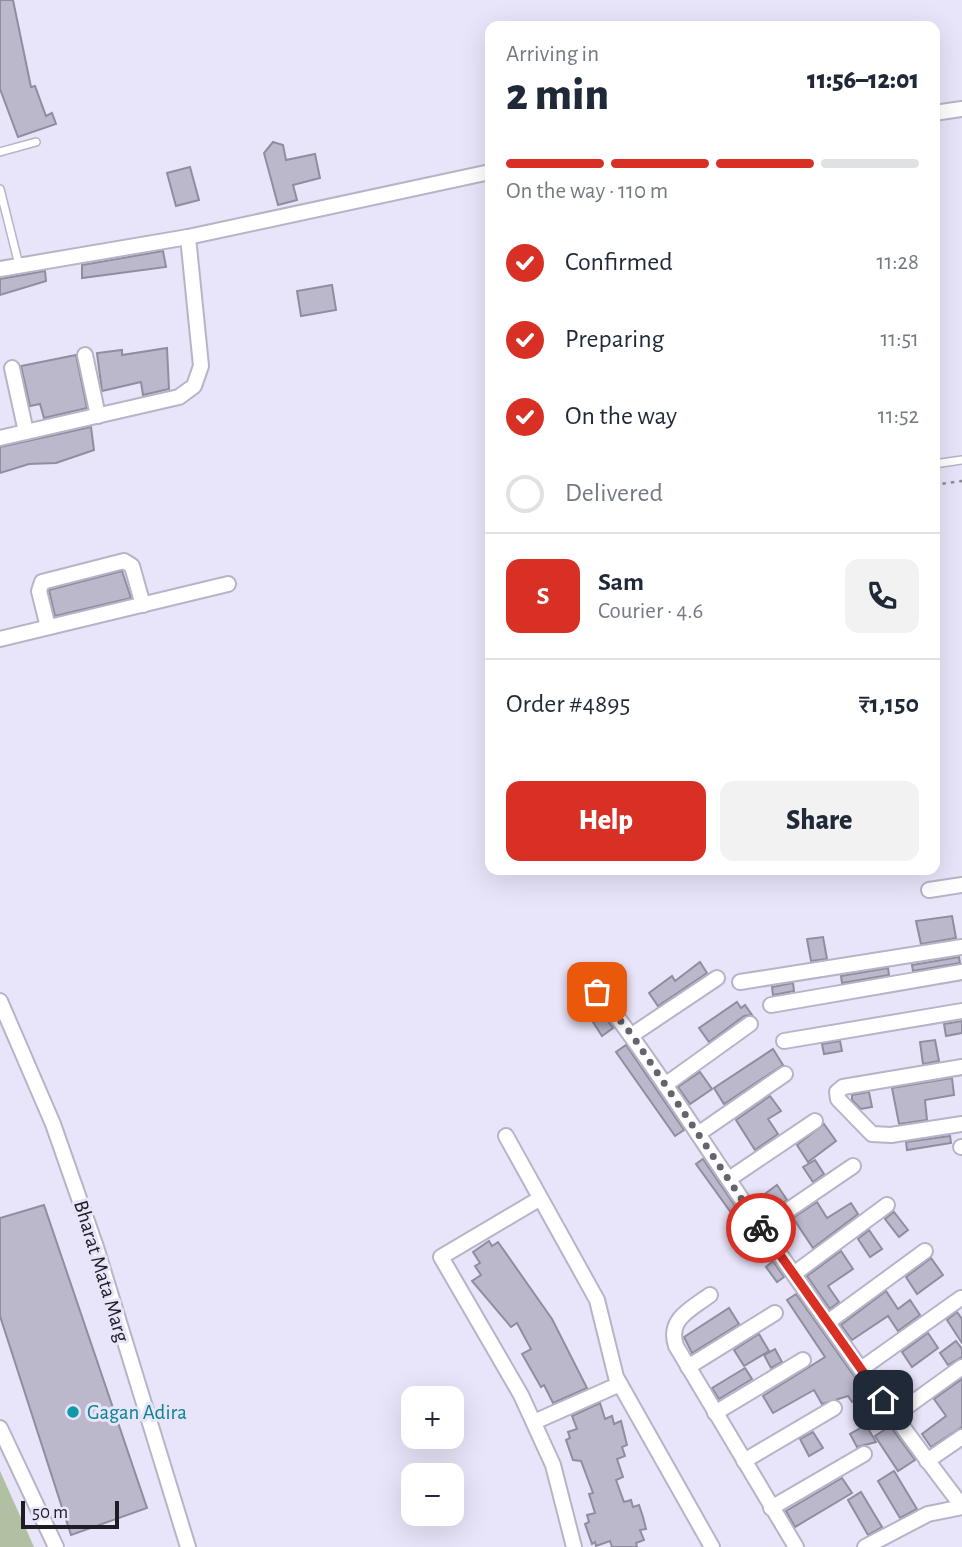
<!DOCTYPE html>
<meta charset="utf-8">
<style>
:root{--surface:#fff;--page:#f2f2f3;--text:#1f2937;--muted:#747a83;--line:#e0e1e3;--accent:#d93025}
body{margin:0;font-family:"Alegreya Sans",sans-serif;background:var(--page);color:var(--text);height:100vh;display:flex;flex-direction:column;font-size:26px;white-space:nowrap}
*{box-sizing:border-box;margin:0}
p{font-size:23px;color:var(--muted)}
.icon{flex:none;width:38px;height:38px;fill:none;stroke:currentColor;stroke-width:2;stroke-linecap:round;stroke-linejoin:round}
.map{position:relative;flex:1;overflow:hidden}
.side{position:absolute;left:485px;top:21px;width:455px;height:854px;display:flex;flex-direction:column;background:var(--surface);border-radius:14px;box-shadow:0 7px 28px #0002}
.side>*{flex:none}
.controls{position:absolute;left:401px;top:1386px;display:grid;gap:14px}
.controls a{display:grid;place-items:center;width:63px;height:63px;border-radius:14px;background:var(--surface);box-shadow:0 7px 28px #0002;font-size:35px}
.scale{position:absolute;left:21px;bottom:18px;width:98px;box-sizing:border-box;padding-left:7px;border:4px solid #1e1d24;border-top:0;font-size:19px;line-height:24px;white-space:nowrap;color:#1e1d24;-webkit-text-stroke:5px #e8e4f9;paint-order:stroke}
.pin{position:absolute;display:grid;place-items:center;width:60px;height:60px;color:#fff;margin:-30px;border-radius:14px;box-shadow:0 4px 10px #0006}
.courier{position:absolute;display:grid;place-items:center;width:70px;height:70px;margin:-35px;border:5px solid #d93025;border-radius:50%;background:#fff;color:#222;box-shadow:0 2px 9px #0007}
.summary em{font-style:normal;font-weight:800}
.summary div{display:flex;flex-direction:column-reverse}
.summary{display:flex;align-items:center;justify-content:space-between;height:119px;padding:0 21px}
h1{font-size:46px;font-weight:800;line-height:52px}
.bar{display:grid;grid-template-columns:repeat(4,1fr);gap:10px 7px;align-content:center;height:84px;padding:0 21px}
.bar i{height:9px;border-radius:5px;background:var(--line)}
.bar .current{background:var(--accent)}
.bar p{grid-column:span 4}
.line{display:flex;align-items:center;gap:18px;padding:0 21px;border-top:2px solid var(--line)}
.line div{flex:1}
.round{display:grid;place-items:center;flex:none;width:74px;height:74px;border-radius:14px;background:var(--page)}
ol{padding:0 21px;list-style:none}
li{display:flex;align-items:center;gap:21px;height:77px}
li p{margin-inline-start:auto}
li .icon{padding:7px;border-radius:50%;background:var(--accent);color:#fff;stroke-width:4}
li:last-child{color:var(--muted)}
li i{width:38px;height:38px;border:4px solid var(--line);border-radius:50%}
.button{display:flex;gap:14px;margin-top:auto;padding:14px 21px}
.button a{flex:1;height:80px;border-radius:14px;background:var(--accent);color:#fff;font-size:28px;font-weight:800;line-height:80px;text-align:center}
.button a+a{background:var(--page);color:var(--text)}
.map>svg:first-child{display:block}
.green{fill:#b1c0a2}
.building{fill:#bbb8cc;stroke:#908da0;stroke-width:2}
.lines{fill:none;stroke-linecap:round;stroke-linejoin:round}
.service-casing{stroke:#b7b4c8;stroke-width:10}
.minor-casing{stroke:#b7b4c8;stroke-width:18}
.path{stroke:#8f8d9b;stroke-width:2.5;stroke-dasharray:3.5 5;stroke-linecap:butt}
.service{stroke:#fff;stroke-width:7}
.minor{stroke:#fff;stroke-width:14}
.done{stroke:#65636f;stroke-width:7;stroke-dasharray:0 12.6}
.route{stroke:#d93025;stroke-width:9}
.culture-dot{fill:#0f9aa8;stroke:#e8e4f9;stroke-width:2.5}
.labels{text-anchor:middle;stroke-width:6;stroke-linejoin:round;paint-order:stroke}
.street-label{font-size:21px;fill:#1e1d24;stroke:#e8e4f9}
.culture-label{font-size:21px;fill:#0d838f;stroke:#e8e4f9;text-anchor:start}
</style>
<div class="map">
<svg width="962" height="1547" viewBox="0 0 962 1547">
<rect width="100%" height="100%" fill="#e8e4f9"/>
<polygon class="green" points="0,1471 34,1547 0,1547"/>
<g class="building">
<polygon points="0,0 13,0 31,87 35,86 46,116 52,113 56,124 18,137 0,89"/>
<polygon points="273,142 283,145 286,160 315,154 320,178 293,185 297,200 278,205 264,153"/>
<polygon points="190,167 199,200 176,206 167,173"/>
<polygon points="163,251 166,267 82,278 82,265"/>
<polygon points="45,271 46,281 0,295 0,279"/>
<polygon points="332,285 336,310 301,316 297,291"/>
<polygon points="167,348 169,389 143,395 141,382 102,391 97,353 122,350 122,355"/>
<polygon points="76,355 87,408 44,418 40,404 30,406 21,366"/>
<polygon points="91,427 94,450 56,463 29,464 0,473 0,447"/>
<polygon points="122,571 131,598 55,616 49,590"/>
<polygon points="952,916 956,938 921,944 916,921"/>
<polygon points="823,937 827,959 811,961 807,939"/>
<polygon points="959,957 960,963 913,971 912,965"/>
<polygon points="700,962 707,973 658,1006 649,993 672,976 675,981"/>
<polygon points="888,968 889,975 842,983 841,976"/>
<polygon points="793,983 794,991 773,995 772,987"/>
<polygon points="737,1002 741,1008 745,1005 752,1015 744,1016 709,1042 699,1028"/>
<polygon points="601,1012 613,1028 602,1036 591,1019"/>
<polygon points="962,1021 962,1033 946,1036 944,1024"/>
<polygon points="935,1040 939,1061 923,1064 920,1042"/>
<polygon points="840,1041 842,1051 824,1054 822,1044"/>
<polygon points="626,1045 684,1130 675,1136 616,1052"/>
<polygon points="773,1049 783,1065 724,1104 714,1088"/>
<polygon points="700,1072 712,1089 690,1104 678,1087"/>
<polygon points="952,1078 954,1095 925,1100 927,1120 899,1124 892,1088"/>
<polygon points="869,1092 872,1107 861,1109 852,1100 852,1095"/>
<polygon points="770,1096 781,1111 768,1119 778,1134 755,1150 736,1120"/>
<polygon points="824,1124 836,1141 808,1162 797,1145"/>
<polygon points="950,1136 951,1143 907,1150 906,1142"/>
<polygon points="703,1159 750,1228 745,1232 696,1164"/>
<polygon points="815,1160 824,1174 813,1182 803,1167"/>
<polygon points="777,1185 787,1200 764,1215 755,1201"/>
<polygon points="817,1202 827,1218 851,1203 858,1214 813,1248 793,1218"/>
<polygon points="44,1205 147,1508 71,1535 0,1316 0,1218"/>
<polygon points="894,1212 908,1230 899,1237 885,1219"/>
<polygon points="869,1230 882,1249 870,1257 858,1239"/>
<polygon points="489,1241 492,1246 498,1242 552,1319 587,1388 553,1403 544,1385 541,1387 522,1354 531,1349 517,1323 511,1327 472,1281 481,1275 475,1266 480,1263 473,1252"/>
<polygon points="841,1251 853,1269 828,1286 839,1302 830,1309 807,1276"/>
<polygon points="931,1258 943,1275 917,1294 906,1277"/>
<polygon points="773,1261 784,1277 777,1282 766,1267"/>
<polygon points="886,1291 898,1309 910,1300 920,1315 898,1331 888,1316 852,1340 841,1325"/>
<polygon points="796,1294 866,1393 852,1402 848,1396 822,1404 814,1390 773,1413 763,1396 825,1357 787,1300"/>
<polygon points="729,1308 739,1324 692,1353 684,1337"/>
<polygon points="957,1312 962,1319 962,1343 947,1320"/>
<polygon points="928,1333 938,1348 912,1367 902,1352"/>
<polygon points="759,1334 769,1351 744,1366 734,1350"/>
<polygon points="956,1341 962,1349 962,1357 948,1365 940,1353"/>
<polygon points="775,1349 782,1362 771,1368 764,1355"/>
<polygon points="745,1368 752,1379 719,1399 712,1388"/>
<polygon points="962,1379 962,1427 931,1447 922,1434 946,1416 934,1399"/>
<polygon points="600,1403 605,1419 612,1416 614,1424 621,1421 627,1445 622,1447 625,1456 617,1459 623,1477 616,1480 624,1502 631,1500 633,1507 639,1505 643,1517 646,1529 640,1530 644,1540 636,1543 637,1547 612,1547 610,1541 596,1546 595,1542 592,1544 585,1524 589,1522 587,1515 595,1513 589,1494 593,1493 581,1461 573,1460 566,1440 570,1438 568,1432 577,1429 572,1416"/>
<polygon points="866,1425 876,1442 857,1447 850,1434"/>
<polygon points="890,1426 915,1460 898,1471 875,1436"/>
<polygon points="813,1432 823,1448 809,1456 800,1439"/>
<polygon points="894,1471 917,1509 900,1518 878,1481"/>
<polygon points="842,1478 852,1493 795,1527 786,1511"/>
<polygon points="861,1492 882,1527 868,1535 848,1500"/>
</g>
<g class="lines">
<g class="service-casing">
<g id="service">
<polyline points="0,152 36,142"/>
<polyline points="0,189 19,265"/>
<polyline points="934,464 962,460"/>
</g>
</g>
<g class="minor-casing">
<g id="minor">
<polyline points="934,113 962,109"/>
<polyline points="0,269 188,237 490,172"/>
<polyline points="85,355 98,416"/>
<polyline points="12,368 26,432"/>
<polyline points="0,438 179,397 194,386 201,366 188,237"/>
<polyline points="48,627 39,591 42,582 124,561 132,566 143,605"/>
<polyline points="0,639 228,584"/>
<polyline points="929,890 962,885"/>
<polyline points="740,982 962,947"/>
<path d="M598,992C657,1067 706,1149 761,1227C826,1321 892,1415 962,1506"/>
<polyline points="0,1001 53,1124 96,1247 188,1547"/>
<polyline points="771,1005 962,972"/>
<polyline points="632,1035 717,978"/>
<polyline points="784,1041 962,1011"/>
<polyline points="962,1067 843,1087 837,1092 838,1099 872,1134 891,1135 962,1124"/>
<polyline points="665,1085 750,1024"/>
<polyline points="698,1134 785,1074"/>
<polyline points="506,1136 597,1300 616,1377 712,1547"/>
<polyline points="961,1147 962,1147"/>
<polyline points="729,1179 815,1121"/>
<polyline points="539,1199 441,1257 521,1395 553,1465 574,1547"/>
<polyline points="762,1228 853,1166"/>
<polyline points="795,1273 887,1205"/>
<path d="M710,1295C691,1309 667,1319 676,1346L796,1547"/>
<polyline points="828,1322 925,1251"/>
<polyline points="688,1367 775,1313"/>
<polyline points="861,1369 961,1298"/>
<polyline points="715,1413 803,1360"/>
<polyline points="894,1416 962,1367"/>
<polyline points="534,1422 620,1384"/>
<polyline points="0,1428 56,1547"/>
<polyline points="744,1461 834,1408"/>
<polyline points="927,1461 962,1437"/>
<polyline points="771,1508 864,1454"/>
<polyline points="865,1547 928,1514 962,1507"/>
</g>
</g>
<polyline class="path" points="934,485 962,481"/>
<use href="#service" class="service"/>
<use href="#minor" class="minor"/>
</g>
<g class="lines">
<polyline class="done" points="597,992 632,1035 761,1228"/>
<polyline class="route" points="761,1228 883,1400"/>
</g>
<circle class="culture-dot" cx="73" cy="1412" r="7"/>
<g class="labels">
<g class="street-label">
<text transform="translate(102 1271) rotate(73)" y="7">Bharat Mata Marg</text>
</g>
<g class="culture-label">
<text x="87" y="1419">Gagan Adira</text>
</g>
</g>
</svg>
<div class="controls">
<a>+</a>
<a>−</a>
</div>
<div class="scale">50 m</div>
<div class="pin" style="left:597px;top:992px;background:#ea580c"><svg class="icon" aria-label="bag" viewBox="0 0 24 24"><path d="M5 8h14l-1 12H6zM9 8a3 3 0 0 1 6 0"/></svg></div>
<div class="pin" style="left:883px;top:1400px;background:#1f2937"><svg class="icon" aria-label="home" viewBox="0 0 24 24"><path d="M3 11l9-7 9 7M6 9v11h12V9"/></svg></div>
<div class="courier" style="left:761px;top:1228px"><svg class="icon" aria-label="bike" viewBox="0 0 24 24"><circle cx="6" cy="16" r="4"/><circle cx="18" cy="16" r="4"/><path d="M6 16l4-8h5l3 8M10 8l3 8H6M13 5h3"/></svg></div>
<section class="side">
<div class="summary"><div><h1>2 min</h1><p>Arriving in</p></div><em>11:56–12:01</em></div>
<div class="bar"><i class="current"></i><i class="current"></i><i class="current"></i><i></i><p>On the way · 110 m</p></div>
<ol>
<li><svg class="icon" aria-label="check" viewBox="0 0 24 24"><path d="M5 12l5 5 9-10"/></svg>Confirmed<p>11:28</p></li>
<li><svg class="icon" aria-label="check" viewBox="0 0 24 24"><path d="M5 12l5 5 9-10"/></svg>Preparing<p>11:51</p></li>
<li><svg class="icon" aria-label="check" viewBox="0 0 24 24"><path d="M5 12l5 5 9-10"/></svg>On the way<p>11:52</p></li>
<li><i></i>Delivered</li>
</ol>
<div class="line" style="height:126px"><b class="round" style="background:var(--accent);color:#fff">S</b><div><b>Sam</b><p>Courier · 4.6</p></div><a class="round"><svg class="icon" aria-label="phone" viewBox="0 0 24 24"><path d="M5 4h4l2 5-3 2q2 4 5 5l2-3 5 2v4C11 20 4 13 5 4z"/></svg></a></div>
<div class="line" style="height:91px"><div>Order #4895</div><b>₹1,150</b></div>
<div class="button"><a>Help</a><a>Share</a></div>
</section>
</div>
